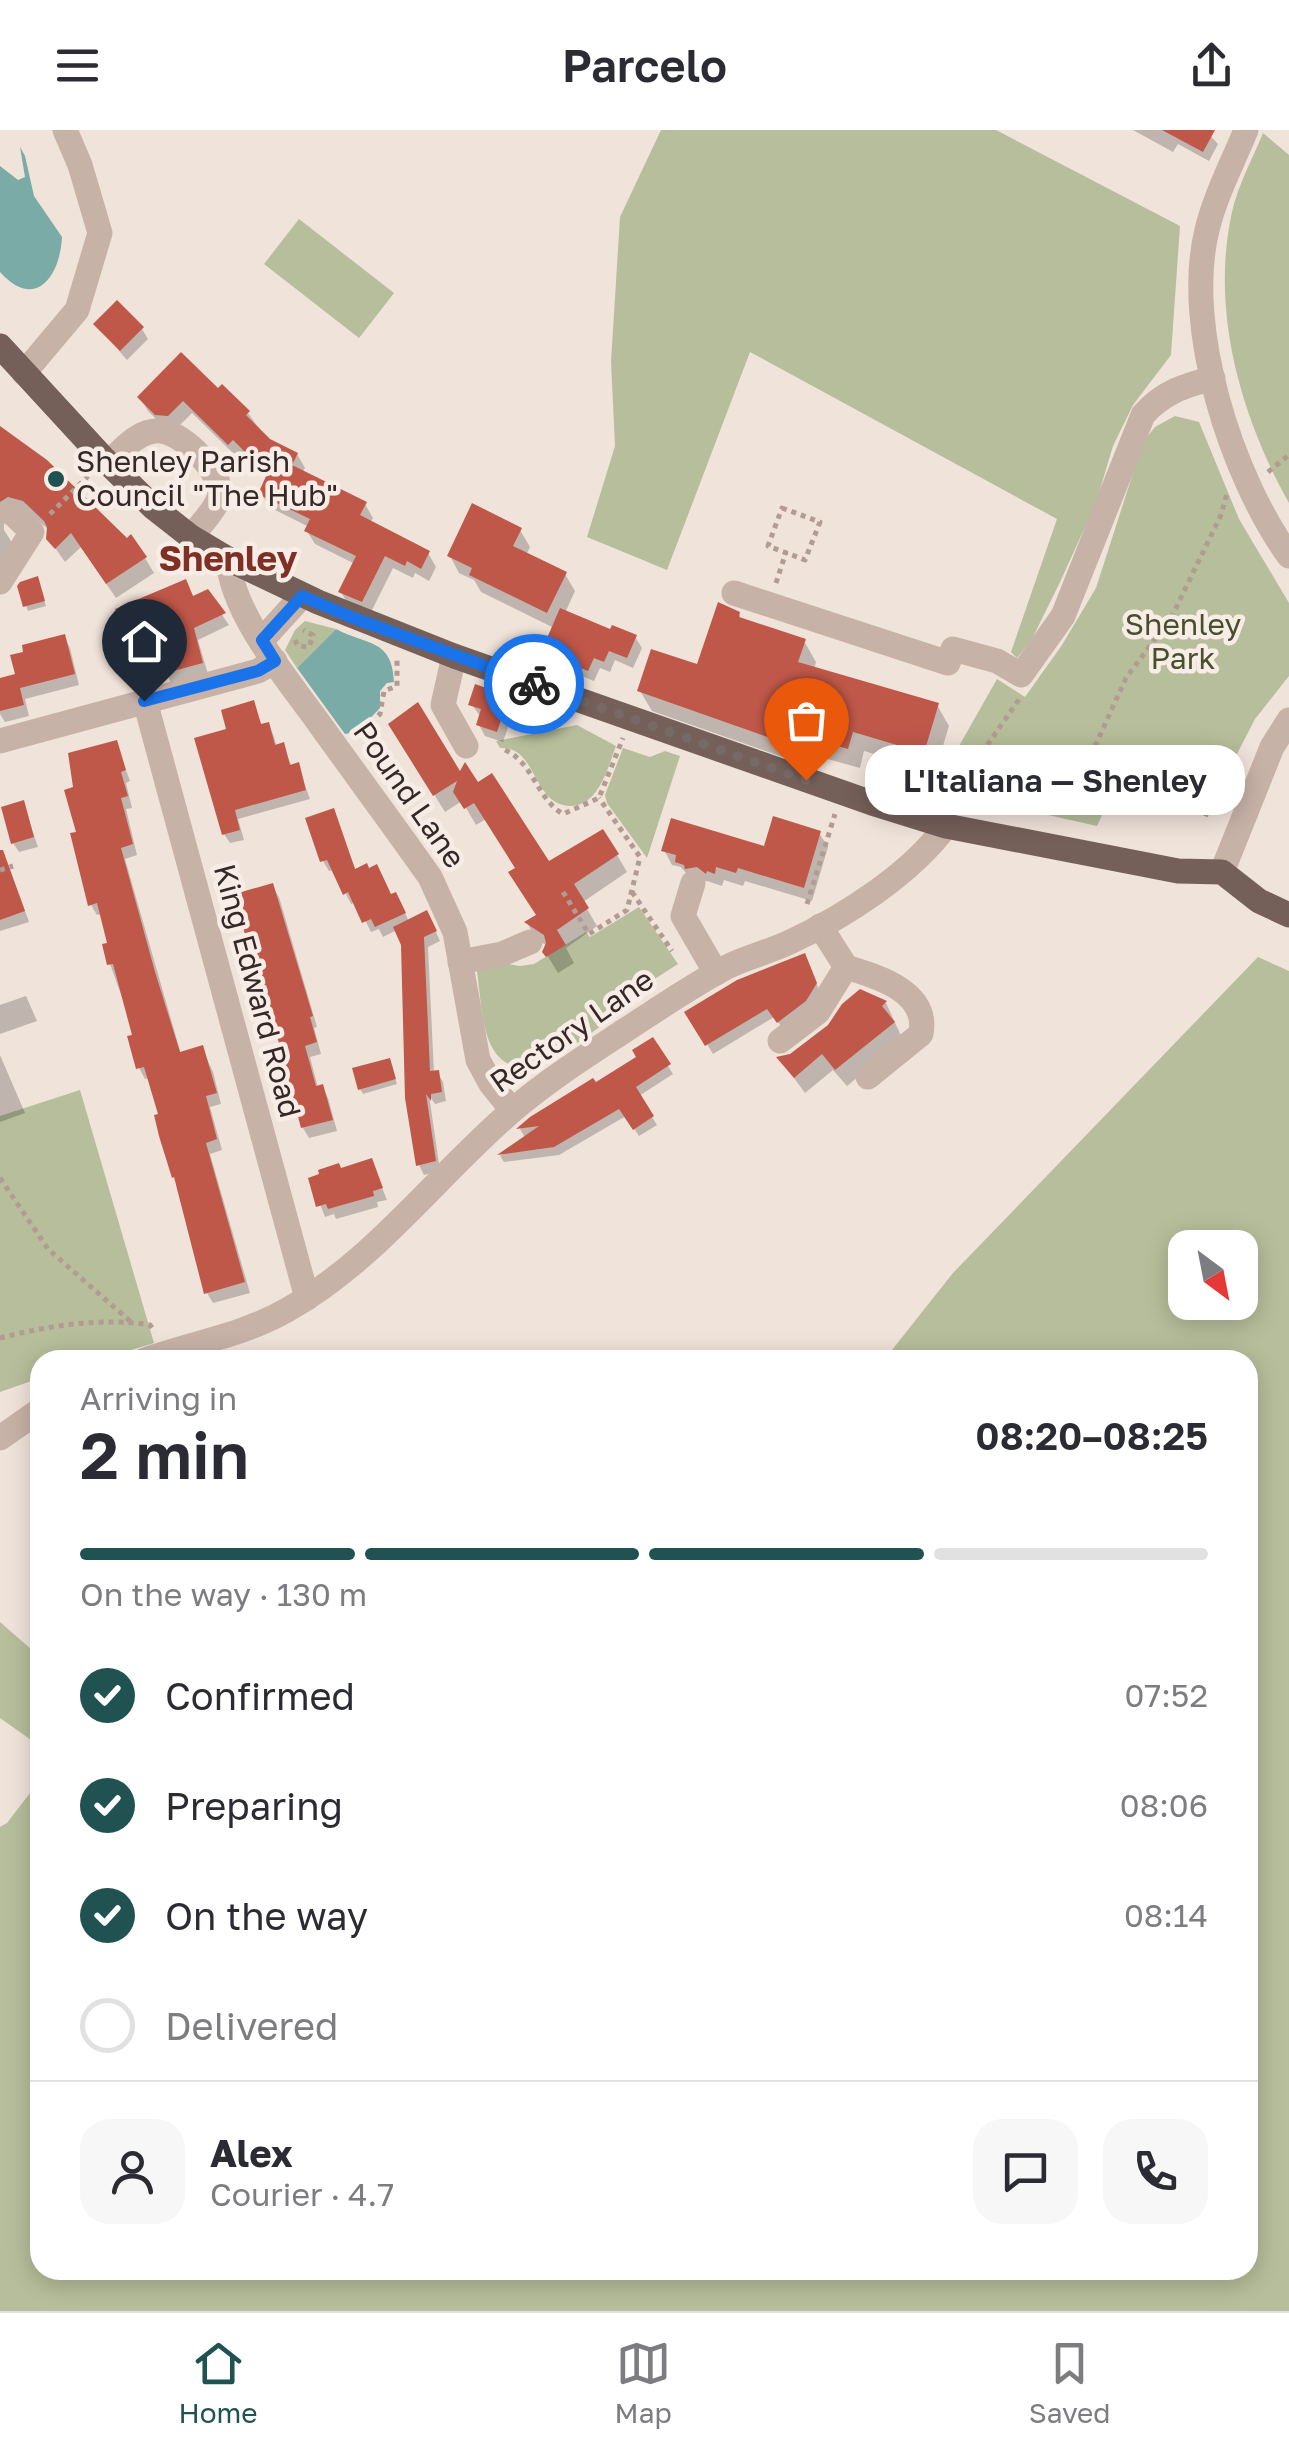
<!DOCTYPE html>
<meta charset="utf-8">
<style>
:root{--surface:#fff;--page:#f7f7f7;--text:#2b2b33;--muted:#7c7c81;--line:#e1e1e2;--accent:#1f5250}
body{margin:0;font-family:"Golos Text",sans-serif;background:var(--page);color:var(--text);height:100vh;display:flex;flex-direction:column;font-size:38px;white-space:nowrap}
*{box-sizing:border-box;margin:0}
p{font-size:32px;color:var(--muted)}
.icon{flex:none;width:55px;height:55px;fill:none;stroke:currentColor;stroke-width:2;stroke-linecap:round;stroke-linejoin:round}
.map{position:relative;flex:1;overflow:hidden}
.sheet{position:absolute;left:30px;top:1220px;width:1228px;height:930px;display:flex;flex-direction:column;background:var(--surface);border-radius:30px;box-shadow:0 5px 25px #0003}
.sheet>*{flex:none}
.needle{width:65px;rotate:148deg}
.controls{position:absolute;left:1168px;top:1100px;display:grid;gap:20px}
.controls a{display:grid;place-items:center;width:90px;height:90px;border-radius:20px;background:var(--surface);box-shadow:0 5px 25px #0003;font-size:50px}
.pin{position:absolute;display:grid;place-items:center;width:85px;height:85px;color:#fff;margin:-102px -42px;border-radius:50% 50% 50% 0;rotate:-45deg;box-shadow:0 0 10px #0007}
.pin .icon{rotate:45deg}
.courier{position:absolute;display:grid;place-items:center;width:100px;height:100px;margin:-50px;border:8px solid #1a73e8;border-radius:50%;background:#fff;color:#222;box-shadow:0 2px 12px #0007}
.bubble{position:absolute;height:70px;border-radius:30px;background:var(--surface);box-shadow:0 5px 25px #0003;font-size:32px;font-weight:600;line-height:70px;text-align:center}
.overview em{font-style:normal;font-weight:600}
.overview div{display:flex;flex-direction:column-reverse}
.overview{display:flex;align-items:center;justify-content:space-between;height:170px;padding:0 50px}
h1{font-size:65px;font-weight:600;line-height:75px}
.bar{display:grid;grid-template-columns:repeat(4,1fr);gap:15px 10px;align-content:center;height:120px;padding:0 50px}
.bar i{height:12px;border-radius:8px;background:var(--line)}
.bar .selected{background:var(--accent)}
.bar p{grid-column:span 4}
.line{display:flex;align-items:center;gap:25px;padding:0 50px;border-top:2px solid var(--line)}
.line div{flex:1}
.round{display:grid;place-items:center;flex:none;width:105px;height:105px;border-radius:30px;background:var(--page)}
ol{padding:0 50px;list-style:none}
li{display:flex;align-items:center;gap:30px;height:110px}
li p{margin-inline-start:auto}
li .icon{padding:10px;border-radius:50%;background:var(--accent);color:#fff;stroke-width:4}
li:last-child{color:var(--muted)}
li i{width:55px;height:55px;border:5px solid var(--line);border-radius:50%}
header{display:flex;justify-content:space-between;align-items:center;height:130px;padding:0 50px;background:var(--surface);font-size:45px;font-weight:600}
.dock{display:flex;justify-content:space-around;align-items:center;height:140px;border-top:2px solid var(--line);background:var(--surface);font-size:28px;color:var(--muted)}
.dock a{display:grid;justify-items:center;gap:5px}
.dock .selected{color:var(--accent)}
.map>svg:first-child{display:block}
.green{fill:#b6be9b;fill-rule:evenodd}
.water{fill:#7baba7}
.shadow{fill:#0003}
.building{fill:#bf5849}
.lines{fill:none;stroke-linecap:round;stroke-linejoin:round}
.path{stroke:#b29c91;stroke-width:5;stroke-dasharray:5 5;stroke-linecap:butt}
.minor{stroke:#c7b2a7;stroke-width:25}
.major{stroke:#755f59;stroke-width:25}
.done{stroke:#766a66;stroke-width:10;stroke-dasharray:0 18}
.route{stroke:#1a73e8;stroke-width:12}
.poi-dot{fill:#1f5250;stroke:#f8ede6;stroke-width:4}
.labels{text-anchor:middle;stroke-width:9;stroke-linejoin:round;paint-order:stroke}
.poi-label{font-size:30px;fill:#342927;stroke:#f8ede6;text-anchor:start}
.park-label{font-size:30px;fill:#47502c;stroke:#f8ede6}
.street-label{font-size:30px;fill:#342927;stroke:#f8ede6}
.quarter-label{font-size:35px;font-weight:bold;fill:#7e3025;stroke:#f8ede6}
</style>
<header><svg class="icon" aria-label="menu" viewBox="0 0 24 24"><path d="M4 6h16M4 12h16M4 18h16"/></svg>Parcelo<svg class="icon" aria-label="share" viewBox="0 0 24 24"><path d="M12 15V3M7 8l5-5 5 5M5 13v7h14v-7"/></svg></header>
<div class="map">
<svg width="1289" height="2181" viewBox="0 0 1289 2181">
<rect width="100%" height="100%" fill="#f0e3da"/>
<g class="green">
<polygon points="661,0 996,0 1180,96 1171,225 1133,275 1113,316 1096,373 1061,450 1032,509 1017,528 1011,522 1057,389 750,222 667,440 587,407 615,316 611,232 620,87"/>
<path d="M1263,3L1289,25V373C1241,287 1210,181 1232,82C1238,55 1253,28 1263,3Z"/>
<polygon points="299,89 394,163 359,208 264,134"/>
<polygon points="1175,286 1199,292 1239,389 1289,473 1289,546 1255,589 1223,651 1132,622 1097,696 982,670 933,662 997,549 1025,567 1062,515 1096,458 1143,312 1155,297"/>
<polygon points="305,491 336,499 297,538 285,520 295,500"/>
<path d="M577,595L616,616C608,637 599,676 570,676C532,675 537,615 500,618L496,611Z"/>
<polygon points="623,618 650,627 665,621 680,626 647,728 607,673 605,665"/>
<path d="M639,777L678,834L611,877L607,892C576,912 514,970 489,911C481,890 480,863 477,841L503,833L520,836L534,834L586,802L590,807Z"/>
<path d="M1258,827L1289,841V2181H0V1697L7,1693L40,1650V2140H1248V1230H884L953,1143ZM1185,1118H1240V1172H1185Z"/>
<polygon points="80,960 154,1213 98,1230 40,1230 40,1248 0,1262 0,986"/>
<polygon points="0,1492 40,1527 40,1634 34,1612 0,1588"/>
</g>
<g class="water">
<path d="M20,17L25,26L34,66L62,107C60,147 35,181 0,142V36L18,50L25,47Z"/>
<path d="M336,499C369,516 392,509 394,552L387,553L380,561V578L357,602L345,604L297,538Z"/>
</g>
<g class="shadow">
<polygon points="1133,0 1205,0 1218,14 1209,31 1178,14 1173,22"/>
<polygon points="96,194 142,199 148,209 127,230"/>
<polygon points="218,261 248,283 268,311 297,324 305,338 302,343 365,374 373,388 370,393 428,423 436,437 429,451 415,443 413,448 393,438 370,484 349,476 341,462 355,434 315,414 307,401 309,397 269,377 261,363 268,348 242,323 237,327 192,283 176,299 165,298 148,281 140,268"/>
<polygon points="0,299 145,428 154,443 116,468 81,417 65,432 49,409 50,401 28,382 15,382 4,394 4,400 18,422 9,436 0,428"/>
<polygon points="520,400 530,417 526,425 565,444 575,461 565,483 612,503 635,507 642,518 633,538 615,530 610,542 600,538 594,551 550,533 544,522 554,498 481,462 474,450 459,443 450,426"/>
<polygon points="185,452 194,469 207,463 229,495 198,510 208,544 171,554 155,510 150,512 144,502 131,508 125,497"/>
<polygon points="39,454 46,476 28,481 19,456"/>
<polygon points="739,484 742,491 804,511 816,532 814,539 937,575 949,596 935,642 864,621 860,638 788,618 785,628 652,581 640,561 699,538"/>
<polygon points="64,507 70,518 79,555 25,569 29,586 5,592 0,584 0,551 18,546"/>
<polygon points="508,568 514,579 503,612 485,606 479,595 481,587 471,574"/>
<polygon points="253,573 262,596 268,595 273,604 277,617 283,615 292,637 297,635 310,669 238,689 244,710 230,713 224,704 229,601"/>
<polygon points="391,595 461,646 548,735 617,725 627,742 583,772 597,796 566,818 574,833 558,843 545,822 548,816 537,810 527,793 538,786 518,739 486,689 476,695 462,671 445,682"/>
<polygon points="116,613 130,651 126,653 132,678 126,679 137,725 125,729 181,924 202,918 213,942 221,974 210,977 222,1020 210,1024 250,1163 213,1173 207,1163 150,948 145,949 139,938 136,906 110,834 110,814 102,784 97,785 91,775 79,703 76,659"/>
<polygon points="1171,642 1178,653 1170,676 1145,668 1138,657"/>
<polygon points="23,673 38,717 19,722 13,713"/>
<polygon points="333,681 356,741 402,776 409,792 432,793 440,811 428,817 434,943 437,942 443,952 446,971 435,974 429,965 440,1041 424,1045 419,1035 404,814 397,800 383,807 379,799 371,802 356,772 351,774 334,740 329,741 323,731"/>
<polygon points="819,703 828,717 812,771 745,751 743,756 724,750 722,756 707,751 693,752 681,737 672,735 664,720 766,719"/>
<polygon points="272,756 279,767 317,897 314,898 321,924 310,927 318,958 322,957 328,968 337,1001 309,1008 303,998 296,961"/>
<polygon points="0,757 19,764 29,792 0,801"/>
<polygon points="810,836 821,865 785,901 774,887 713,924 688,883"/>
<polygon points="861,862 886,873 903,910 847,956 833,940 805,963 780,929 791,926 830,897"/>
<polygon points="26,866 37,891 0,904 0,875"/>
<polygon points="652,911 673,944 639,966 657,995 639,1006 626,986 559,1025 504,1032 500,1026 525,1008 520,999 531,989 639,928"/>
<polygon points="0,925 25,983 0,992"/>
<polygon points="391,936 397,954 363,964 360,959"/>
<polygon points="371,1031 387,1070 377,1072 378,1077 336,1089 334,1084 325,1087 311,1050"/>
</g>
<g class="building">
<polygon points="1162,0 1215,0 1203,22"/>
<polygon points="117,170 144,197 120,221 93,194"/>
<polygon points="181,222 218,258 222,254 250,281 246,285 270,309 298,323 292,335 367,372 360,385 430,421 421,439 407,431 405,436 385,426 362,472 338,462 356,426 304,401 310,389 258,364 267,344 233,310 228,315 183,271 168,286 155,285 137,267"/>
<polygon points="0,296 47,330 127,408 131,404 147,427 106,454 71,403 55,419 46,409 47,397 44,391 23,371 8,367 0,372"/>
<polygon points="472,373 522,398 513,416 567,442 547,483 469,445 472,438 447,426"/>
<polygon points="38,446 45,471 23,477 17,456 20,452"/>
<polygon points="186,449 193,466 208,459 226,483 194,498 203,533 162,544 150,499 141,503 137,492 123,498 115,479"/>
<polygon points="718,472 740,482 739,487 806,509 798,532 939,573 924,623 853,602 848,619 777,598 773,609 637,561 651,519 697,534"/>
<polygon points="560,478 610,499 612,495 637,505 627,528 609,521 604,532 594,528 588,541 541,522"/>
<polygon points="65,504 75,544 20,558 24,575 0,581 0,548 15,544 10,525 23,522 22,515"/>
<polygon points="475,554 509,566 497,602 476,595 481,579 468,575"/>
<polygon points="254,570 261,594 269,592 275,615 284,612 290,635 299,632 306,660 235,680 240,700 222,705 194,608 226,599 221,580"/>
<polygon points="418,572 460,641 465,632 478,652 492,643 549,731 603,699 619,724 574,754 589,778 557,800 566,815 546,827 542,822 546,813 544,805 524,792 536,785 508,742 515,738 474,673 464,679 453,662 457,651 433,666 388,594"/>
<polygon points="117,610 126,640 121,642 128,666 121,668 133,714 121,718 155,842 180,922 203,915 217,963 206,966 217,1009 206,1013 245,1152 204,1164 174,1047 172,1048 159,1006 154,985 158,984 144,937 136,939 127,906 132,905 113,834 107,835 102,814 107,813 97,773 88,776 70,703 76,702 64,660 73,657 68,623"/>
<polygon points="1145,630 1173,640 1164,666 1136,657"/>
<polygon points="24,670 34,707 11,714 1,677"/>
<polygon points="334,678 355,739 367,733 369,738 377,734 391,764 396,762 406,783 375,797 371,789 362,793 348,762 343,765 327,730 320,732 305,688"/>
<polygon points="773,686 821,701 804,758 738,738 736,743 716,737 715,744 707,741 706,744 697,737 685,739 684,735 675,732 676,725 661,721 671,688 764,716"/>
<polygon points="0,720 3,720 25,781 0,790"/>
<polygon points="273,753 313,886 310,887 317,912 305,916 316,956 323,954 333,990 301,998 270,879 268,880 238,781 243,779 238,763"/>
<polygon points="427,780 437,801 424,807 430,941 439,940 442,962 431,964 431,971 426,964 436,1031 416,1036 405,968 401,815 393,797"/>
<polygon points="805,823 817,853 806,871 777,893 767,879 705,916 684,882 737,850"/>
<polygon points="860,859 887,871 882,876 895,892 835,940 822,924 794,948 776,927 790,924 828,895 842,874"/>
<polygon points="653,907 671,934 636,957 654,986 633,1000 619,979 554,1017 497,1025 539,996 516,999 530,987 593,948 596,952 636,927 632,920"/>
<polygon points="390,928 396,949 358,960 352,938"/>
<polygon points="372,1028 383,1058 373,1061 374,1066 328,1079 326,1074 316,1077 308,1048 319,1044 318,1040 339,1033 341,1038"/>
</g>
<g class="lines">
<g class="path">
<polyline points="1268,342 1289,325"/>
<polygon points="782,378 820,392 805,430 768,416"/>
<polyline points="50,384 88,346"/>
<polyline points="776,453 786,422"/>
<polyline points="295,510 298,516 309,517 313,505 303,500"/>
<polyline points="357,607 380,584 384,561 397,556 397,528"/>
<path d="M505,620C533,632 537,669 563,684L599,668L623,608"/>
<polyline points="1178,647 1191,656 1199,682"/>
<polyline points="969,665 991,656 1047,650 1067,643 1096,614 1126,548 1172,486 1221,385 1227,363"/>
<polyline points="1150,669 1174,677 1175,673 1209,685"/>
<polyline points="968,671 981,624 1020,568"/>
<polyline points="0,740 13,736"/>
<polyline points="563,762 589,804 627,780 640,727 599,668"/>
<polyline points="632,762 672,821"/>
<polyline points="807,774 835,684"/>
<polyline points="0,1048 48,1119 130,1191"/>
<path d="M0,1208C46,1196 103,1187 150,1195L155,1202"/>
</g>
<g class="minor">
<path d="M1246,0C1233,32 1215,66 1207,100C1183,197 1232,347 1289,426"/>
<polyline points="24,243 77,180 100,103 80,35 65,0"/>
<path d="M108,334C122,320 139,299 161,301C183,303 226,345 219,368C214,382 199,396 191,407"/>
<path d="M228,429C232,485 289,551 321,596C357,646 394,696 430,747L455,802L478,930L491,954L512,980"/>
<polyline points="0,452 32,402 12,383"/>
<path d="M734,463L948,533L953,519L997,531L1021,545L1063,486L1143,285C1163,262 1184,256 1213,248"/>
<polyline points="262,510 302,466"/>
<polyline points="454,526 443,575 466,616"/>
<polyline points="145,571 307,1168"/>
<polyline points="0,611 258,541 275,531"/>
<polyline points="1222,742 1272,617 1289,590"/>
<polyline points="693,753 683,786 716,843"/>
<path d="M820,796L846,837C879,847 929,862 921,904L868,947"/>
<polyline points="460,832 502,824 530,812"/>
<polyline points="780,911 818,882 846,837"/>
<path d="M145,1230C192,1213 244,1205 287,1180C376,1130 437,1045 513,980C548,950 586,926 624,901C658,879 691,856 727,837C747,827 769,822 790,812C844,787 911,744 946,696"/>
<polyline points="0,1308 40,1280"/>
</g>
<polyline class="major" points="0,216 104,329 154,378 191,407 228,429 318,472 454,526 872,673 946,696 1178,741 1222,742 1259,771 1289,785"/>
</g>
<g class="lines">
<polyline class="done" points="534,554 806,650"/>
<polyline class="route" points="144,571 258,541 275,531 262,510 302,466 351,487 534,554"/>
</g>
<circle class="poi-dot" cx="56" cy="349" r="10"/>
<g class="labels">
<g class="poi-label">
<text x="76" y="342">Shenley Parish<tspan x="76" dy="34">Council "The Hub"</tspan></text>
</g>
<g class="park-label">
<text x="1183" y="505">Shenley<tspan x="1183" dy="34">Park</tspan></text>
</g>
<g class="street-label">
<text transform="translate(409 665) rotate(55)" y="10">Pound Lane</text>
<text transform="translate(257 861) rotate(75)" y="10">King Edward Road</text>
<text transform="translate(572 901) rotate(-35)" y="10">Rectory Lane</text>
</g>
<g class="quarter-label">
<text x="228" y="441">Shenley</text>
</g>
</g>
</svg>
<div class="controls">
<a><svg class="needle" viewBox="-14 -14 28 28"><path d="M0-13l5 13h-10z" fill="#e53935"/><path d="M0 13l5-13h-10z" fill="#7c7c81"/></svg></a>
</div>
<div class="pin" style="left:806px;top:650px;background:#ea580c"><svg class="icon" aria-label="bag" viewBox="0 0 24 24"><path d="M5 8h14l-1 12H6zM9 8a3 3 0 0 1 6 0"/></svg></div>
<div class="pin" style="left:144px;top:571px;background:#1f2937"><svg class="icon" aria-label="home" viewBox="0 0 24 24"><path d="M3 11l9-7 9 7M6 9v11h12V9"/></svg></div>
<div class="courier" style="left:534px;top:554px"><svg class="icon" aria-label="bike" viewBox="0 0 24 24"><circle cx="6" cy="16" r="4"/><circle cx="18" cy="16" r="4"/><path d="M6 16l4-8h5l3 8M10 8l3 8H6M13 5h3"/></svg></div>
<div class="bubble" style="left:865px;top:615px;width:380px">L'Italiana — Shenley</div>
<section class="sheet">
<div class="overview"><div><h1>2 min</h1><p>Arriving in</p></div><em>08:20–08:25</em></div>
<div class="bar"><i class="selected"></i><i class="selected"></i><i class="selected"></i><i></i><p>On the way · 130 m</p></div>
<ol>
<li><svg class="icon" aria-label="check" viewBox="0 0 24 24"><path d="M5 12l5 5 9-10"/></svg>Confirmed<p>07:52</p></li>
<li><svg class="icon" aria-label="check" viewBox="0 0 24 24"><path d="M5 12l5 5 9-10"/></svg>Preparing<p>08:06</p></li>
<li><svg class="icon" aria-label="check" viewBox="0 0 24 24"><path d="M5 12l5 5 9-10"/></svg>On the way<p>08:14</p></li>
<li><i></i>Delivered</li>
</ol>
<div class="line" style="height:180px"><a class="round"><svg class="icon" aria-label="person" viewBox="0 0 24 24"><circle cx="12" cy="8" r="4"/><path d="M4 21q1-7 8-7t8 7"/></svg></a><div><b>Alex</b><p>Courier · 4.7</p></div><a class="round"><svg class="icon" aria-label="chat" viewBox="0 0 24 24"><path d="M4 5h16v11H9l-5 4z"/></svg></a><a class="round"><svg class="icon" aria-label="phone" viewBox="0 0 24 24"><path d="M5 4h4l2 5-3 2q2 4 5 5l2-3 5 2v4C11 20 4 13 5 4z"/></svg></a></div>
</section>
</div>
<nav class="dock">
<a class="selected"><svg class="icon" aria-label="home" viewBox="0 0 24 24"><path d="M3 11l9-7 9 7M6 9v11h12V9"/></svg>Home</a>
<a><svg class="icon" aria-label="map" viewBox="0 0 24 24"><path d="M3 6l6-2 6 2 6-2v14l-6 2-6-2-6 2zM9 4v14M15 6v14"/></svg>Map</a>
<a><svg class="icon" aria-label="saved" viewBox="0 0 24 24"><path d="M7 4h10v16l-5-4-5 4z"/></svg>Saved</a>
</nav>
